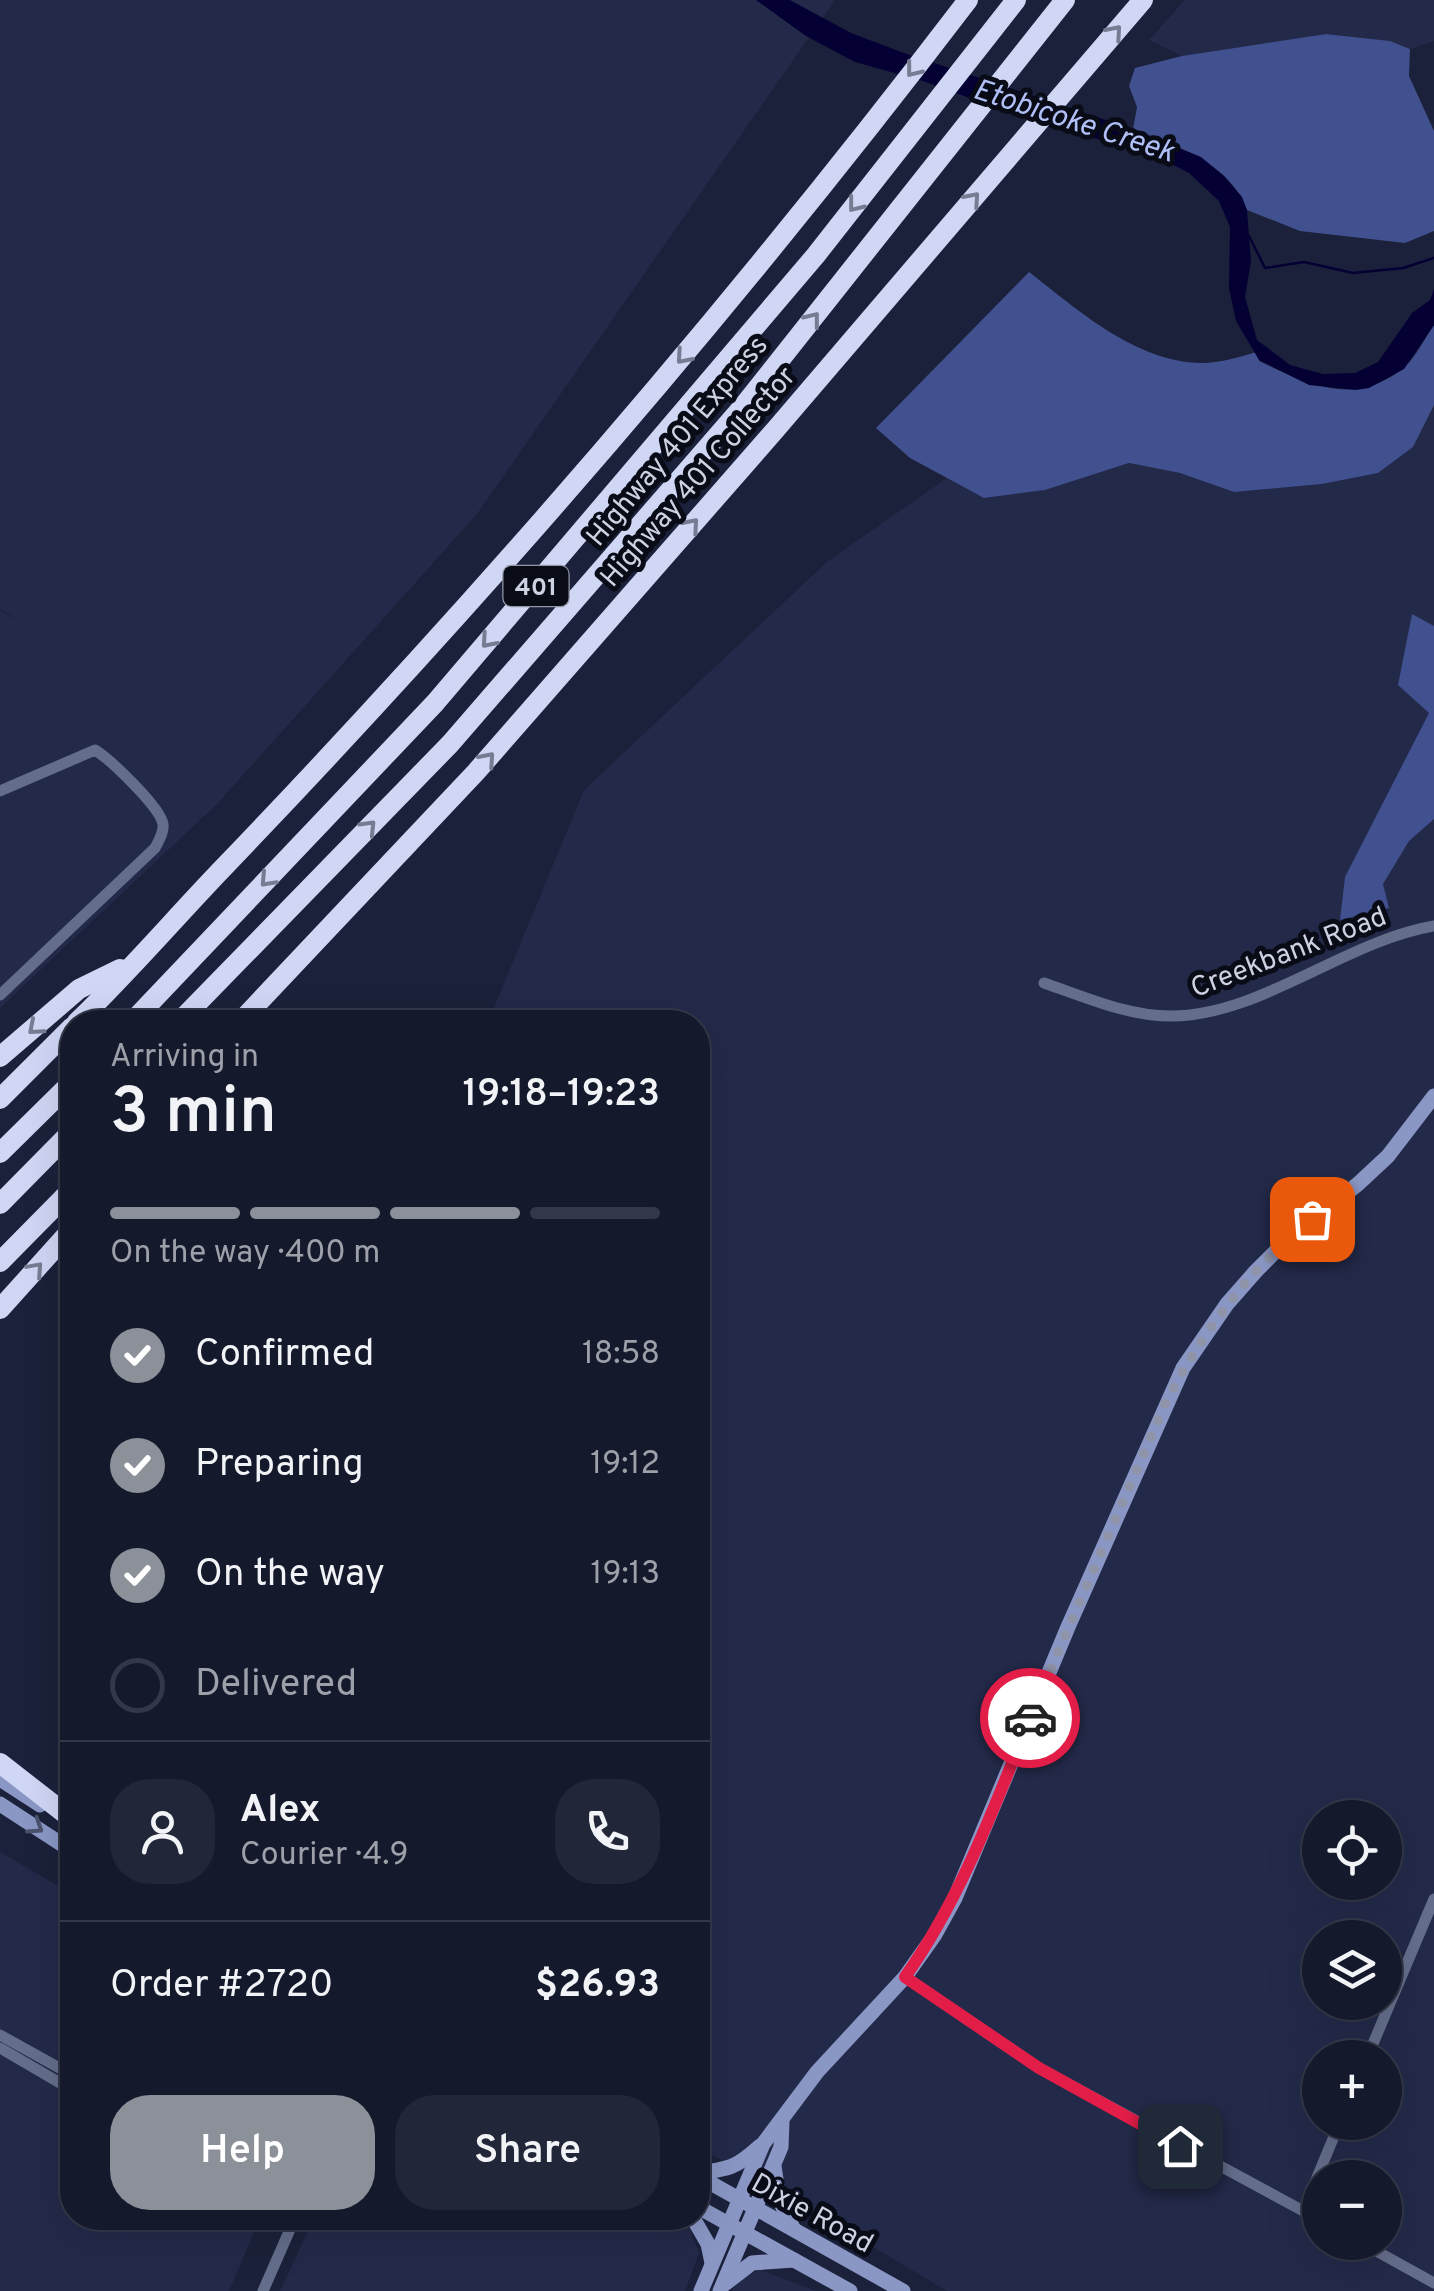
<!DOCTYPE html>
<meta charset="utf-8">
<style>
:root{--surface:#14192c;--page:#212638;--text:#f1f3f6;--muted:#9da0a9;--line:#333848;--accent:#8c9099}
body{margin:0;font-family:Overpass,sans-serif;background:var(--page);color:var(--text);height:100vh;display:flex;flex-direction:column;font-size:38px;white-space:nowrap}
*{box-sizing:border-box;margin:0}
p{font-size:32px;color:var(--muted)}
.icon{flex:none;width:55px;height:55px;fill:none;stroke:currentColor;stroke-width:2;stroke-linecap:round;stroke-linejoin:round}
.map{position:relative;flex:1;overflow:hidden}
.details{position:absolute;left:60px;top:1010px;width:650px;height:1220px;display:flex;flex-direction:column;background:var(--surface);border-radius:40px;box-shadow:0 10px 40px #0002,0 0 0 2px var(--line)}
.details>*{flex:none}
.tools{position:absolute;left:1302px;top:1800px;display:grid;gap:20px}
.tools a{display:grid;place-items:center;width:100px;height:100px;border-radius:50%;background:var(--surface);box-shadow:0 10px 40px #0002,0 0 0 2px var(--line);font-size:50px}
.pin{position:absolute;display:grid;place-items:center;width:85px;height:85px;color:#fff;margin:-42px;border-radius:20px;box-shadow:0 5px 15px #0006}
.courier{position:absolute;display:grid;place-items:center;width:100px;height:100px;margin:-50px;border:8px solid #e11d48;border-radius:50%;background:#fff;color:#222;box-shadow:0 2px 12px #0007}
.overview em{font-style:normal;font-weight:600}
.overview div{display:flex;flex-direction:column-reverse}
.overview{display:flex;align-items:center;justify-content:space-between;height:170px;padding:0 50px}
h1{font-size:65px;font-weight:600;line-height:75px}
.bar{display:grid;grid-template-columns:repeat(4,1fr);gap:15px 10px;align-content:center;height:120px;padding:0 50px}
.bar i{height:12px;border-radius:8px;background:var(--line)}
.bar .on{background:var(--accent)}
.bar p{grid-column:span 4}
.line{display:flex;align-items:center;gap:25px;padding:0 50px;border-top:2px solid var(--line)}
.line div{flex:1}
.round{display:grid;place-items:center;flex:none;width:105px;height:105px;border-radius:40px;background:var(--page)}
ol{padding:0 50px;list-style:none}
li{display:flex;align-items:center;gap:30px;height:110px}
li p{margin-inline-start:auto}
li .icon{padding:10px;border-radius:50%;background:var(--accent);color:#fff;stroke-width:4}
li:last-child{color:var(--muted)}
li i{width:55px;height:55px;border:5px solid var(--line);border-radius:50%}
.action{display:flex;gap:20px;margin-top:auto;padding:20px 50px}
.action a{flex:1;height:115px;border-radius:40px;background:var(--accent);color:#fff;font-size:40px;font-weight:600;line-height:115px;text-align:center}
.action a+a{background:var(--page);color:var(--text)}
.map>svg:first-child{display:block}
.built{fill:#232a49;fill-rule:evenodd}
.forest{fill:#41508e}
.water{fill:#050034}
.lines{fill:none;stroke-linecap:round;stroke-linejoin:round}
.stream{stroke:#050034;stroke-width:2.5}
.street{stroke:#646d8a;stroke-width:11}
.secondary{stroke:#8a97c5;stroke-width:15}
.highway{stroke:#cfd7f5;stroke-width:20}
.oneway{stroke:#767c91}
.oneway2{stroke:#4a526e}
.done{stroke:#8f94a8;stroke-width:10;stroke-dasharray:0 18}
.route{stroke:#e11d48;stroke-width:12}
.labels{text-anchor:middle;stroke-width:10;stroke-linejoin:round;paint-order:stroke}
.shield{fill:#090c17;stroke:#9297a6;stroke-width:2.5}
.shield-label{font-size:25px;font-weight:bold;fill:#cdd2e3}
.street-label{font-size:28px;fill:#cdd2e3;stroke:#090c17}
.water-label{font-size:30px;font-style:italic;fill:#b0c0f7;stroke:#090c17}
</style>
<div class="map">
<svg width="1434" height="2291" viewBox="0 0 1434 2291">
<rect width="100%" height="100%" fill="#1b213a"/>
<g class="built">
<polygon points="0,0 835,0 477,514 217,804 0,1008 0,611 19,621 0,609"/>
<polygon points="1185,0 1434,0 1434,41 1410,49 1390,41 1326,34 1182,56 1149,40"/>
<path d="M1434,405V2291H947L808,2208L698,2147V1022H488L584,790L828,561L947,478L985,498L1045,490L1129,463L1180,473L1234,492L1322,484L1378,473L1413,447ZM1320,1818H1385V1882H1320ZM1320,1938H1385V2002H1320ZM1320,2058H1385V2122H1320ZM1320,2178H1385V2242H1320Z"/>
<polygon points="0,1852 72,1894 72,2218 260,2218 229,2291 0,2291"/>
<polygon points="314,2218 677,2218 688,2224 699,2253 685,2291 280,2291"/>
<polygon points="761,2270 811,2289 815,2291 732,2291 738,2279"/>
</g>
<g class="forest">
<path d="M1326,34L1390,41L1410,49L1409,76L1434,131V231L1405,243L1300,231L1247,210C1229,162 1177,147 1133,129L1137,107L1129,86L1135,68L1182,56Z"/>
<path d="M1029,272C1078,310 1136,362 1201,363C1222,363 1243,356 1263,350L1259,361C1307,384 1352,407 1401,370C1415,360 1424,339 1434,325V405L1413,447L1378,473L1322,484L1234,492L1180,473L1129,463L1045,490L984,498L910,458L876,428Z"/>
<polygon points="1412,614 1434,626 1434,819 1409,841 1383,884 1389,908 1340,920 1345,877 1429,713 1398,685"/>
</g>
<polygon class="water" points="756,0 790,0 851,33 904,53 1133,129 1201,157 1224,176 1242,197 1247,210 1251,261 1245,297 1257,340 1290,365 1323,374 1355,373 1378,362 1412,313 1430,300 1434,289 1434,325 1404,369 1369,388 1356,390 1309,385 1259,360 1236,321 1229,288 1230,227 1219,201 1189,173 1146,151 1049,127 923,81 855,62 806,36"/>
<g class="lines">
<polyline class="stream" points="1249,236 1265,268 1304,262 1353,273 1403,268 1434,258"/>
<g class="street">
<path d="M0,791L95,750C111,760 160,807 163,824C164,833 159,840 155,848L0,995"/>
<path d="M1044,983C1085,997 1127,1016 1171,1016C1260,1016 1345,941 1434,926"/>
<polyline points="905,1977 1039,2068 1320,2220"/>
<polyline points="0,2035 72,2075"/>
<polyline points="0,2048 72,2090"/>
<polyline points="1367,2058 1434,1899"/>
<polyline points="1303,2211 1340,2122"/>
<polyline points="1360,2242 1434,2283"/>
<polyline points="263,2291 295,2218"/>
</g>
<g class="secondary">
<polyline points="0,1779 40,1805"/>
<polyline points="0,1804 72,1851"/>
<polyline points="774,2166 779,2199 793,2228"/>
<path d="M698,2173C729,2169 736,2168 760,2146"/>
<polyline points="698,2176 903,2291"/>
<polyline points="698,2207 850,2291"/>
<polyline points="693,2218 708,2244 712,2263"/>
<polyline points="726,2283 752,2263 794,2260"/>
<polyline points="701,2291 763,2144 817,2072 905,1977 934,1936 955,1898 1068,1627 1183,1368 1227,1304 1256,1271 1290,1237 1358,1184 1388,1156 1434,1096"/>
<polyline points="720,2291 781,2147 782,2122"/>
</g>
<g class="highway">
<path d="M77,1022C128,973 174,919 223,868C487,593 736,304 968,0"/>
<polyline points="132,1022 435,703 816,255 1016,0"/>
<polyline points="179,1022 450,744 745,404 1065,0"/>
<polyline points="240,1022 476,772 776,429 1143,0"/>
<polyline points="0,1057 79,989 120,969"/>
<polyline points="0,1099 72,1027"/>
<polyline points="0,1153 72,1082"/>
<polyline points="0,1204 72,1131"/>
<polyline points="0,1262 72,1189"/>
<polyline points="0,1309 72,1229"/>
<polyline points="0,1763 72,1819"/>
</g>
</g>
<defs><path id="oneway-chevron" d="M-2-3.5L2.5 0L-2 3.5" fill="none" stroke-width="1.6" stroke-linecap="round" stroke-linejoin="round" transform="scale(2.5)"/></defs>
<g class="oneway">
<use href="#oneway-chevron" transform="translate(1115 32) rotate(-49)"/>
<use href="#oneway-chevron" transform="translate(913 70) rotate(128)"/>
<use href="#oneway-chevron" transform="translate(973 199) rotate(-49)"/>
<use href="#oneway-chevron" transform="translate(855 205) rotate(128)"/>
<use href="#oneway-chevron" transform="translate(813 319) rotate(-52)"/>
<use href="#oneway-chevron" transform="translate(683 357) rotate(131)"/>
<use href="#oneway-chevron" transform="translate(692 525) rotate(-49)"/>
<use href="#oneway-chevron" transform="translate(488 641) rotate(131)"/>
<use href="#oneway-chevron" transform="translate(488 759) rotate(-49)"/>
<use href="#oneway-chevron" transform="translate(369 827) rotate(-46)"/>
<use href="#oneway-chevron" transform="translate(267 880) rotate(133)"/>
<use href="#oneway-chevron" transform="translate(35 1028) rotate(139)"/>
<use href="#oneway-chevron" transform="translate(36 1269) rotate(-48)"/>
</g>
<use class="oneway2" href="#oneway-chevron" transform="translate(36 1827) rotate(33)"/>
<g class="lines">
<path class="done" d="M1030,1718L1165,1404C1202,1333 1249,1269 1312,1219"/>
<path class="route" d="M1030,1718C994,1808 961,1898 905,1977L1039,2068L1180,2146"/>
</g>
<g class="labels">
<rect class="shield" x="503.5" y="566" width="65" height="40" rx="8"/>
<g class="shield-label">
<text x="536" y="595">401</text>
</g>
<g class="street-label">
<text transform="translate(676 440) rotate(-50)" y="10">Highway 401 Express</text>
<text transform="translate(697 476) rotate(-49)" y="10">Highway 401 Collector</text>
<text transform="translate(1288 951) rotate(-21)" y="10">Creekbank Road</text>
<text transform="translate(813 2212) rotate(29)" y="10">Dixie Road</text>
</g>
<g class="water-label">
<text transform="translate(1074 120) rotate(18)" y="10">Etobicoke Creek</text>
</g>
</g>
</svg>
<div class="tools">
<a><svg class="icon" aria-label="locate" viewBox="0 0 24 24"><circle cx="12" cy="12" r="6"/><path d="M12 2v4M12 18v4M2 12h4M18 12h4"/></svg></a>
<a><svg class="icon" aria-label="layers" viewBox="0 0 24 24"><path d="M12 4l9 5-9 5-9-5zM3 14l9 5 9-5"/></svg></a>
<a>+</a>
<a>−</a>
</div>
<div class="pin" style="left:1312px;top:1219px;background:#ea580c"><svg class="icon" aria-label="bag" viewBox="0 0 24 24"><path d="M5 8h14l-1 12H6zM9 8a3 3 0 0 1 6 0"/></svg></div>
<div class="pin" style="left:1180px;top:2146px;background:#1f2937"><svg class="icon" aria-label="home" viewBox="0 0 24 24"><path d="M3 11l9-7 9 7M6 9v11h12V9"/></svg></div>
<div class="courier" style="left:1030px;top:1718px"><svg class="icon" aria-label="car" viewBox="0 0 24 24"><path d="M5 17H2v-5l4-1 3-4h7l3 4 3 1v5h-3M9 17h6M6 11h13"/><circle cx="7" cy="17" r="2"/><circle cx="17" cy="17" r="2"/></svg></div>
<section class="details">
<div class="overview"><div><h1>3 min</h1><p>Arriving in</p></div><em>19:18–19:23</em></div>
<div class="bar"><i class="on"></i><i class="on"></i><i class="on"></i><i></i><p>On the way · 400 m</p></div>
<ol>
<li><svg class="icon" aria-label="check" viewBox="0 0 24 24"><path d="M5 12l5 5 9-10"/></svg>Confirmed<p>18:58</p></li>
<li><svg class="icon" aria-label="check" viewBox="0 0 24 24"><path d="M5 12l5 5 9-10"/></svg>Preparing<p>19:12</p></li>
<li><svg class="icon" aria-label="check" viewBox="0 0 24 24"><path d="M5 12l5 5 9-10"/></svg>On the way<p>19:13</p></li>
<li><i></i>Delivered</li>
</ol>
<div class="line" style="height:180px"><a class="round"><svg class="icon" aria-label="person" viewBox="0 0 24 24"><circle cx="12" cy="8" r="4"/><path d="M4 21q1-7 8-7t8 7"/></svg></a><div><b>Alex</b><p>Courier · 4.9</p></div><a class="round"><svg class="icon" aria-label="phone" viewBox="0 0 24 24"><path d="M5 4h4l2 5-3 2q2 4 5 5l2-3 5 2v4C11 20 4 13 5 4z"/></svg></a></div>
<div class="line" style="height:130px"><div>Order #2720</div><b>$26.93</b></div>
<div class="action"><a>Help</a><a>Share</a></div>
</section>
</div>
